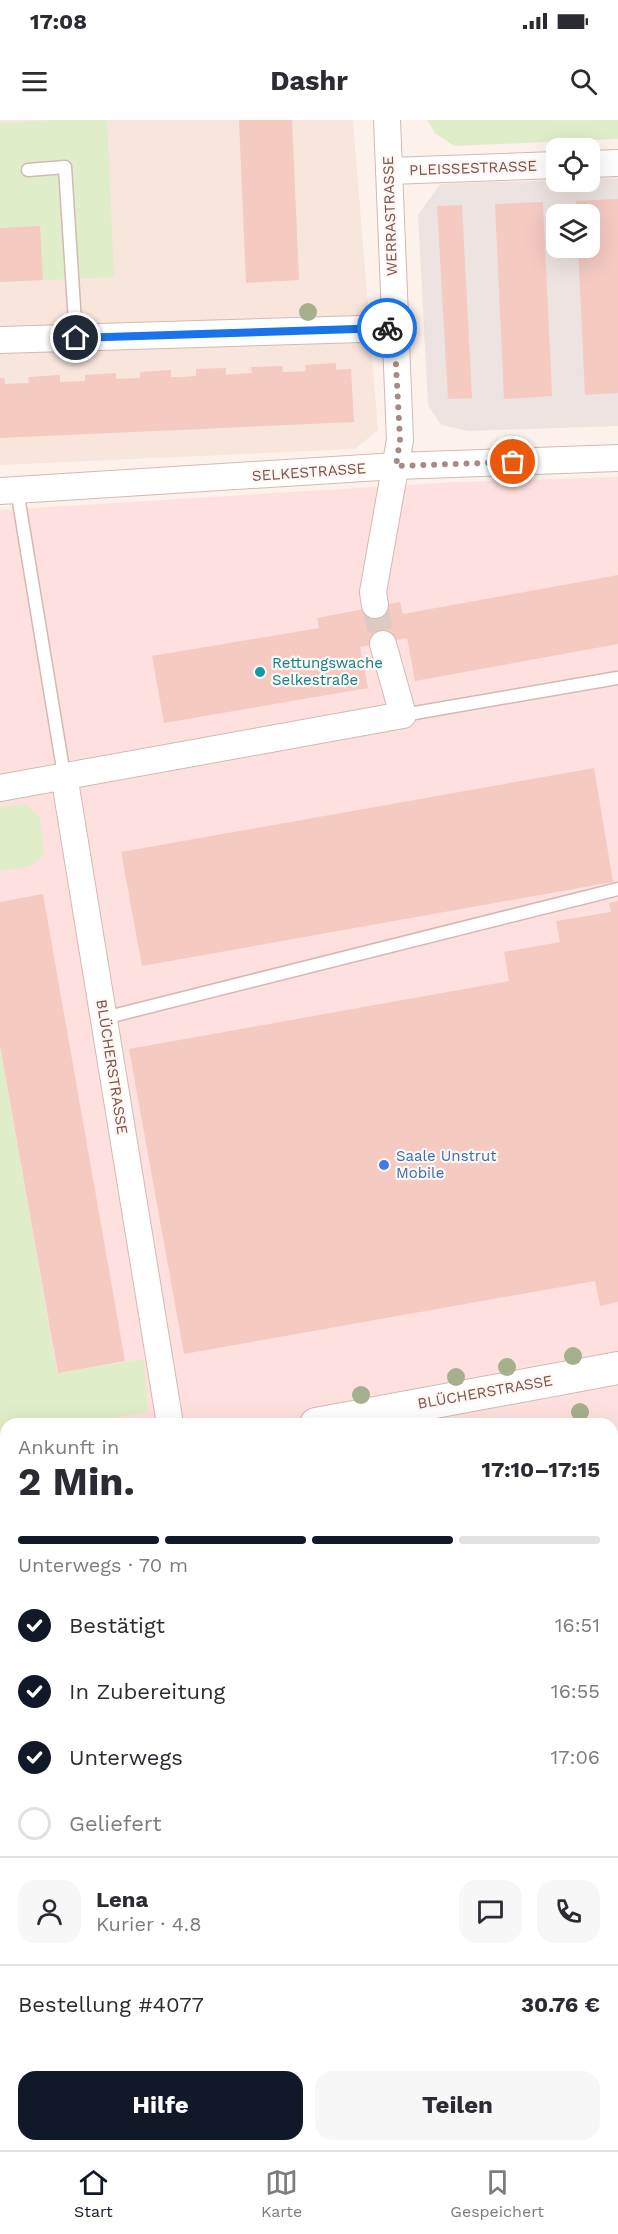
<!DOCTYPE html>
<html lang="de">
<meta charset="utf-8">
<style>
:root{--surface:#fff;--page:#f7f7f7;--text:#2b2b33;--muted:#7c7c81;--line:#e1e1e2;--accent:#111827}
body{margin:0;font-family:"Work Sans",sans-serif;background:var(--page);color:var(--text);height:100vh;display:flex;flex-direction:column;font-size:22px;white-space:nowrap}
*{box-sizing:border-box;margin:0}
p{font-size:20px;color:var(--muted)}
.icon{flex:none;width:33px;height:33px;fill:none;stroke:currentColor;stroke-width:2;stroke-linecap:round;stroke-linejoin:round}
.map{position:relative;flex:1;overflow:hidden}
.details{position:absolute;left:0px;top:1298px;width:618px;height:734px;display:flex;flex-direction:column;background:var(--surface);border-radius:18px 18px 0 0;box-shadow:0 6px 24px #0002}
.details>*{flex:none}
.fabs{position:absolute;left:546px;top:18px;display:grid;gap:12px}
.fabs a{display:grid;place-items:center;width:54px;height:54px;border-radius:12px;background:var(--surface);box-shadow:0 6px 24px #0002;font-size:30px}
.pin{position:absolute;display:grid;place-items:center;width:51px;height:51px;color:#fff;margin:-26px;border:3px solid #fff;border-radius:50%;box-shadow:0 2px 6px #0007}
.courier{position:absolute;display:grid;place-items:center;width:60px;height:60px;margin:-30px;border:4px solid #1a73e8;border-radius:50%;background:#fff;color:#222;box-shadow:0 2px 8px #0007}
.head em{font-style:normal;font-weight:700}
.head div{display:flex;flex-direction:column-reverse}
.head{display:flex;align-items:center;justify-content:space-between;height:102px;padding:0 18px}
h1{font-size:39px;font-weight:700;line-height:45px}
.bar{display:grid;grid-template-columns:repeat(4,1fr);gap:9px 6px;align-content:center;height:72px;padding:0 18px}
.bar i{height:8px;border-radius:4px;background:var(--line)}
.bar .on{background:var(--accent)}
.bar p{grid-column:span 4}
.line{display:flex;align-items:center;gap:15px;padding:0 18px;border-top:2px solid var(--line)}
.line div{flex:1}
.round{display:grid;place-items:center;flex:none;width:63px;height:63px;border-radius:18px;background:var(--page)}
ol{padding:0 18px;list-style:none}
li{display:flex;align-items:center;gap:18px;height:66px}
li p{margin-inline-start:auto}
li .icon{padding:6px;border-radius:50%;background:var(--accent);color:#fff;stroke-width:4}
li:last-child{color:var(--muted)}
li i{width:33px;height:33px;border:3px solid var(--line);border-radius:50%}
.primary-button{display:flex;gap:12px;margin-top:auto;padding:12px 18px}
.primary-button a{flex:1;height:69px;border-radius:18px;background:var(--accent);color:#fff;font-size:24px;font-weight:700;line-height:69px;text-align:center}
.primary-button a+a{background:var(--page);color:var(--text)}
.status{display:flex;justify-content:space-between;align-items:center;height:42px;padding:0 30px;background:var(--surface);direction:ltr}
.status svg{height:16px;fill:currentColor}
header{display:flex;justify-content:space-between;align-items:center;height:78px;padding:0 18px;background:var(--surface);font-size:27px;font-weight:700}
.menu{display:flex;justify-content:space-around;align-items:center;height:84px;border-top:2px solid var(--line);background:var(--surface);font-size:16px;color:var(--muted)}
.menu a{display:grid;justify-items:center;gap:3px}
.menu .on{color:var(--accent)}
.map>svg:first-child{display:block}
.residential{fill:#f8e5dc}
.commercial{fill:#fee1df}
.industrial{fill:#ede3e0;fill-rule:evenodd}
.green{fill:#dfedc8}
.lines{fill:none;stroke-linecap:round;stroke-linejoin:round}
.stream{stroke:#a3dbd8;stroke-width:9}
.building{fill:#f4cac1}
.minor-tunnel{stroke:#dccac3;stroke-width:26;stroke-dasharray:26 13;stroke-linecap:butt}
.service-casing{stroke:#d4b9b2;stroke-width:15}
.minor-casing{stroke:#d4b9b2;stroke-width:28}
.tertiary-casing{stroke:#d4b9b2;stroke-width:34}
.service{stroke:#fff;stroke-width:12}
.minor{stroke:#fff;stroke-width:26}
.tertiary{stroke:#fff;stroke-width:32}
.tree{fill:#a6b08d}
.done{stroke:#a88a84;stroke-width:6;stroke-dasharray:0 10.8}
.route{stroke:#1a73e8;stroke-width:8}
.culture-dot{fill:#0f9aa8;stroke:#fff7f2;stroke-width:2}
.shop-dot{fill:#3f7fe0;stroke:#fff7f2;stroke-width:2}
.labels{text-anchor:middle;stroke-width:4.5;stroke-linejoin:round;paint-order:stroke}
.street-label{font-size:15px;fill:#7b524c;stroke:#fff7f2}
.culture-label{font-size:15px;fill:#0d838f;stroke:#fff7f2;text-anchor:start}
.shop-label{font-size:15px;fill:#366cbe;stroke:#fff7f2;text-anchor:start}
</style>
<div class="status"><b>17:08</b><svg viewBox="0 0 49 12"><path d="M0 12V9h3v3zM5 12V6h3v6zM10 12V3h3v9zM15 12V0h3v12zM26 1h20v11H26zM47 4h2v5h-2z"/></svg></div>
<header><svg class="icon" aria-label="menu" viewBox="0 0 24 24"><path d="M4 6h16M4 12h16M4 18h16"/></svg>Dashr<svg class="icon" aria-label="search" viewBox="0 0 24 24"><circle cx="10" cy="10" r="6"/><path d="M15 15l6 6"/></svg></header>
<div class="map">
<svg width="618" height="2030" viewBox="0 0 618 2030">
<rect width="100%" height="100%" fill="#fdf2eb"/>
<polygon class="residential" points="0,0 353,0 378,310 355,329 0,345"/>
<polygon class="commercial" points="618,357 618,1442 612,1444 612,1304 6,1304 6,1657 1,1658 6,1686 6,1816 0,1817 0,390 454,362"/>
<path class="industrial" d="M618,58V306L468,311L441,305L428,285L418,95L440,64L556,60L590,62V59ZM556,94H590V128H556Z"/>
<g class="green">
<polygon points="60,0 107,0 114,157 0,162 0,3"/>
<polygon points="427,0 618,0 618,19 454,26 435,13"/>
<polygon points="26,684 40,697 44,735 28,747 0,751 0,687"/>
<polygon points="0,925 57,1253 144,1239 148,1292 78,1303 6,1304 6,1316 0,1317"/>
<polygon points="618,1442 618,2030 0,2030 0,1817 6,1816 6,2025 612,2025 612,1444"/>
</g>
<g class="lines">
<g class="stream">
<polyline points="612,1944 618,1941"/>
<polyline points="460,2030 469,2025"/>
</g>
</g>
<g class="building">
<polygon points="239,0 292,0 299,160 246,163"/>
<polygon points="618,79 618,273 585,275 578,128 590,128 590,94 576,94 576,81"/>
<polygon points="543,82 552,276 504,279 495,84"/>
<polygon points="462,85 472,278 448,279 437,86"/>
<polygon points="40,106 43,160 0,162 0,108"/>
<polygon points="336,243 336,250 351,249 354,302 0,318 0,258 4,258 5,264 29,263 28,257 60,255 60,262 85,261 85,255 116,253 116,259 140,258 140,252 171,250 171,257 181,257 196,256 196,249 226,248 226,255 235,254 252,253 251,247 282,246 283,252 289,252 306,251 305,245"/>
<polygon points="618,455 618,524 415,561 407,518 360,527 368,568 164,603 152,536 319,508 317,498 400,482 403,494"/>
<polygon points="594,648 613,762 142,846 121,732"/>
<polygon points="43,774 125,1241 58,1253 0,925 0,782"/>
<polygon points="618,781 618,1182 600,1186 595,1161 184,1234 129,929 509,861 504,832 560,822 556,801 611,792 609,783"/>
<polygon points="6,1429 6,1625 0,1626 0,1430"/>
</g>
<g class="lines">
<polyline class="minor-tunnel" points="375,485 383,524"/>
<g class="service-casing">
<g id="service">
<polyline points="28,50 65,47 76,218"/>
<polyline points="17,370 64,655"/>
<polyline points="403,595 617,558"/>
<polyline points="104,898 618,769"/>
</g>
</g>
<g class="minor-casing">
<g id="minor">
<polyline points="590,44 618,43"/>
<polyline points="389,51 556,45"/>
<polyline points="0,220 394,208"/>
<polyline points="0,371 396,346 618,338"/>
<polyline points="375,485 373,472 400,320 387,0"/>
<polyline points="64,655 170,1304"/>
<polyline points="0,668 403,595 383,524"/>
</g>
</g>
<g class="tertiary-casing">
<g id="tertiary">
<polyline points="316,1304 618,1248"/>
<polyline points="0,1359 6,1358"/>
</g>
</g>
<use href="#service" class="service"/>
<use href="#minor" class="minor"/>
<use href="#tertiary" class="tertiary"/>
</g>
<g class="tree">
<circle cx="308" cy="192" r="9"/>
<circle cx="573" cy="1236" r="9"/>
<circle cx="507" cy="1247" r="9"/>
<circle cx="456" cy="1257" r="9"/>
<circle cx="361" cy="1275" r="9"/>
<circle cx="580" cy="1292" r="9"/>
</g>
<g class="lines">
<polyline class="done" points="387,208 394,208 400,320 396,346 513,342"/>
<polyline class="route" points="76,218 387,208"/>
</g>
<circle class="culture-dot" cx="260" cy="552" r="6"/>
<circle class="shop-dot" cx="384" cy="1045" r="6"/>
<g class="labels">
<g class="street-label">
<text transform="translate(473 48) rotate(-2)" y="5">PLEISSESTRASSE</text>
<text transform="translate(390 96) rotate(-92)" y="5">WERRASTRASSE</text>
<text transform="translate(309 352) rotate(-4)" y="5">SELKESTRASSE</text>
<text transform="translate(112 947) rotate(81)" y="5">BLÜCHERSTRASSE</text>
<text transform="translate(485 1272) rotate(-10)" y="5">BLÜCHERSTRASSE</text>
</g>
<g class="culture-label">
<text x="272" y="548">Rettungswache<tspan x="272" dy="17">Selkestraße</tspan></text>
</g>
<g class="shop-label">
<text x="396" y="1041">Saale Unstrut<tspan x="396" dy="17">Mobile</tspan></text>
</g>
</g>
</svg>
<div class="fabs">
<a><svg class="icon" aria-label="locate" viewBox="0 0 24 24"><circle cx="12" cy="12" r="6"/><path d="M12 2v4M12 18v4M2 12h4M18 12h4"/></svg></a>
<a><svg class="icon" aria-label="layers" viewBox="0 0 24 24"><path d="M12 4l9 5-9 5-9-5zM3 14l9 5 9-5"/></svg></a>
</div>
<div class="pin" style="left:513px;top:342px;background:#ea580c"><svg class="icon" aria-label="bag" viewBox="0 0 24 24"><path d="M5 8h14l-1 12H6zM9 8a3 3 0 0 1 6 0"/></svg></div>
<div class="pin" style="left:76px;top:218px;background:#1f2937"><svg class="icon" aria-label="home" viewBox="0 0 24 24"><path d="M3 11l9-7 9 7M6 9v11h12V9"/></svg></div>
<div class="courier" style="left:387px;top:208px"><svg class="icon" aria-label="bike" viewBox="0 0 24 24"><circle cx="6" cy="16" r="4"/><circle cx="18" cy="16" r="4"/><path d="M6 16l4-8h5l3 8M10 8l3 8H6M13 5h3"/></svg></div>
<section class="details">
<div class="head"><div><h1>2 Min.</h1><p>Ankunft in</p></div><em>17:10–17:15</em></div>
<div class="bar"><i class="on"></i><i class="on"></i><i class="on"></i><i></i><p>Unterwegs · 70 m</p></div>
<ol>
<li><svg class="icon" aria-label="check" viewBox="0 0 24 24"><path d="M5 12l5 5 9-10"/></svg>Bestätigt<p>16:51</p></li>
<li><svg class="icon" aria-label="check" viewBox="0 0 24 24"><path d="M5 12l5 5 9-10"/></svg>In Zubereitung<p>16:55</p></li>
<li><svg class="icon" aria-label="check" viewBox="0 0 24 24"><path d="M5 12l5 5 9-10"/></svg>Unterwegs<p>17:06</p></li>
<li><i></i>Geliefert</li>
</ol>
<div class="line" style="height:108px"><a class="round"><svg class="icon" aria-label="person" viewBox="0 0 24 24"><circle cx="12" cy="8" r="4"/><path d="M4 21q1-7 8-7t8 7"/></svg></a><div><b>Lena</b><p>Kurier · 4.8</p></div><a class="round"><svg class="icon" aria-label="chat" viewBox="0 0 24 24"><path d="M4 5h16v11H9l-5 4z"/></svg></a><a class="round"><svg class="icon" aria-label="phone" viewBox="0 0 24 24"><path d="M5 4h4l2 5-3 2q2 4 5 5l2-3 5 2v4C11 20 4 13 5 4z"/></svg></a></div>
<div class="line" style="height:78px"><div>Bestellung #4077</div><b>30.76 €</b></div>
<div class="primary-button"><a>Hilfe</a><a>Teilen</a></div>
</section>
</div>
<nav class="menu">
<a class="on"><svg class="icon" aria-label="home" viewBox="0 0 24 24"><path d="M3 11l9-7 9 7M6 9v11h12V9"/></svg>Start</a>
<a><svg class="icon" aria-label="map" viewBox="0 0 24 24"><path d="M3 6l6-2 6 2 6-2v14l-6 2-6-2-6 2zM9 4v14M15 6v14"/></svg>Karte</a>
<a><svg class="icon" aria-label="saved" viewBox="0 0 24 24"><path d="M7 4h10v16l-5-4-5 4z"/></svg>Gespeichert</a>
</nav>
